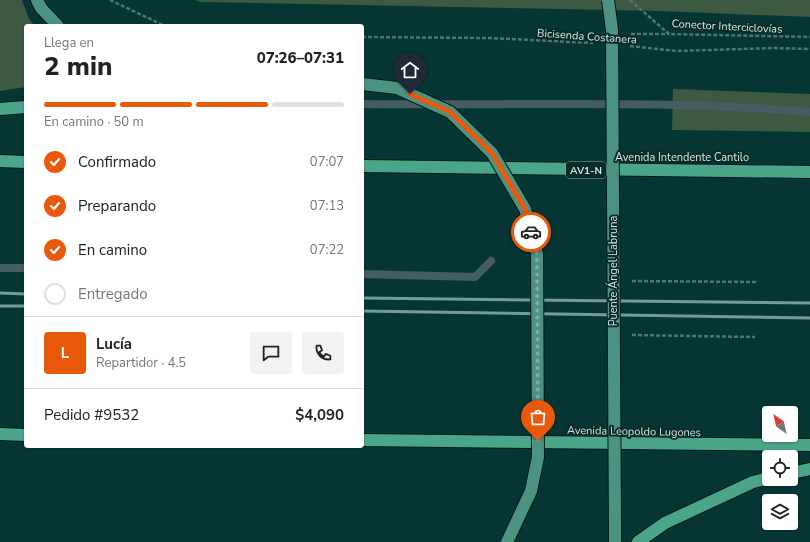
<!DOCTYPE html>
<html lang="es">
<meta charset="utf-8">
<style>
:root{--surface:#fff;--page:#f2f2f2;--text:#222;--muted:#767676;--line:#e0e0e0;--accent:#ea580c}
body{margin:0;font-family:"Nunito Sans",sans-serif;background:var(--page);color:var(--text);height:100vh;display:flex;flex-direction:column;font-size:15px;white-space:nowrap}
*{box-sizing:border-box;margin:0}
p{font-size:13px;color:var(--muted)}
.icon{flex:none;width:22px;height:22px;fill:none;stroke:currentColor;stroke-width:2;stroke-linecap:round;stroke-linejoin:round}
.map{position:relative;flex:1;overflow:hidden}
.details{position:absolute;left:24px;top:24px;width:340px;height:424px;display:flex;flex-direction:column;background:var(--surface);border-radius:4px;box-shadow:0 1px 3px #0004}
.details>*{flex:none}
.needle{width:26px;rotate:327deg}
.tools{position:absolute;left:762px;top:406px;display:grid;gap:8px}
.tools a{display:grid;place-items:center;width:36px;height:36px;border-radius:4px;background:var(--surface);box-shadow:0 1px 3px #0004;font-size:20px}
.pin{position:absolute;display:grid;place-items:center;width:34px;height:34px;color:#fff;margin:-41px -17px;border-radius:50% 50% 50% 0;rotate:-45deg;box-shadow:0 0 4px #0007}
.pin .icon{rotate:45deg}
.courier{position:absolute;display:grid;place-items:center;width:40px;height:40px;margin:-20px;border:3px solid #ea580c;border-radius:50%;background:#fff;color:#222;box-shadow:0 1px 5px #0007}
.head em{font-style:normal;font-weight:800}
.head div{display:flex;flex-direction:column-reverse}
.head{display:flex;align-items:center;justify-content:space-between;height:68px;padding:0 20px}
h1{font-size:26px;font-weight:800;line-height:30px}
.bar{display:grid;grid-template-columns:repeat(4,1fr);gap:6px 4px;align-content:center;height:48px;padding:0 20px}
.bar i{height:5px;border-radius:3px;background:var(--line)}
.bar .selected{background:var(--accent)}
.bar p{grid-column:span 4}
.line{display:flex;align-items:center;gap:10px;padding:0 20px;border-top:1px solid var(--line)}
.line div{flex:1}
.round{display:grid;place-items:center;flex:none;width:42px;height:42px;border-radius:4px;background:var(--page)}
ol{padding:0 20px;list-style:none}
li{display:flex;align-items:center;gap:12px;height:44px}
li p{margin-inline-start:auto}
li .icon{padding:4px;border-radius:50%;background:var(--accent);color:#fff;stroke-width:4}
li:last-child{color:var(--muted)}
li i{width:22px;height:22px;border:2px solid var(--line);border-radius:50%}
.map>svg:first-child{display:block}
.green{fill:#3b5a41}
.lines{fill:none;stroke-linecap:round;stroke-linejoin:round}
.stream{stroke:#455c62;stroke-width:8}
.major-casing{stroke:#001c1a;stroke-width:14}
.highway-casing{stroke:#001c1a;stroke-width:14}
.path{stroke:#4f7673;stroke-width:2.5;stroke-dasharray:4 2;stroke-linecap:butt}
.major{stroke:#4b9380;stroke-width:12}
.highway{stroke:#4ba588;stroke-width:12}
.rail{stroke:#789a97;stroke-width:3}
.major-bridge-casing{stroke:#001c1a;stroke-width:14;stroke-linecap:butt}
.major-bridge{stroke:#4b9380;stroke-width:12}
.done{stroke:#8baaa7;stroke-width:4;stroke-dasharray:0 7.2}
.route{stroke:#ea580c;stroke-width:5}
.labels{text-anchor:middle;stroke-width:4;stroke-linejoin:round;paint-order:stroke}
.shield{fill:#082b28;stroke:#95b0ad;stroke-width:1}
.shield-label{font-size:10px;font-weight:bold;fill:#d2e9e6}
.street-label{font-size:11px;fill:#d2e9e6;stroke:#082b28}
</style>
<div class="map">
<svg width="810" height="542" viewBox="0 0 810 542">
<rect width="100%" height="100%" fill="#063633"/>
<g class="green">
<polygon points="0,0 22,0 29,19 35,26 26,26 26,87 0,91"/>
<polygon points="195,0 810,0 810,17 659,11 201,2"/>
<polygon points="673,89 810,94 810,132 672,130"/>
</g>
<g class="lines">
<g class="stream">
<path d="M362,104C511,106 661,99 810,112"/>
<polyline points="0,268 26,268"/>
<polyline points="362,274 475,277 491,261"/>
</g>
<g class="major-casing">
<g id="major">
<polyline points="37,0 41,8 58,26"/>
<polyline points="615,527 615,542"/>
</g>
</g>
<g class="highway-casing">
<g id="highway">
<polyline points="0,109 26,107"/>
<polyline points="0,161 26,162"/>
<polyline points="362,166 810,172"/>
<polyline points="0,434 26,435"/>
<polyline points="362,440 810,445"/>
<polyline points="791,473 810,469"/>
<polyline points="638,542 665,523 753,482 769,478"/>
</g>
</g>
<g class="path">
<polyline points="110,0 165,26"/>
<polyline points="630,0 669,34 810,37"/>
<polyline points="631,34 668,34"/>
<polyline points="362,37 490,38 593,43"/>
<polyline points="630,46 676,51 775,48 810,49"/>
<polyline points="632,281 756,282"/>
<polyline points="632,335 755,337"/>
</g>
<use href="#major" class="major"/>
<use href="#highway" class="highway"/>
<g class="rail">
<polyline points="0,293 26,294"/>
<polyline points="362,298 810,303"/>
<polyline points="0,306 26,306"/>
<polyline points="362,311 810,318"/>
</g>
<g class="major-bridge-casing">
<g id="major-bridge">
<polyline points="608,0 612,30 615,527"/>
<polyline points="362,84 397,88 450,112 492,153 525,209 537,254 538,457 531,491 507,542"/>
</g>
</g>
<use href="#major-bridge" class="major-bridge"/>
</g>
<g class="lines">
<polyline class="done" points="531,232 537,254 538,441"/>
<polyline class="route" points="410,94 450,112 492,153 525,209 531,232"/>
</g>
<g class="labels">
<rect class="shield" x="566" y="162" width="40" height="16" rx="3"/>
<g class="shield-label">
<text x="586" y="174">AV1-N</text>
</g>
<g class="street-label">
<text transform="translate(727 26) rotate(3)" y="4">Conector Interciclovías</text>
<text transform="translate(587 36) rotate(4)" y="4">Bicisenda Costanera</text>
<text x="682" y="161">Avenida Intendente Cantilo</text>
<text transform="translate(613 271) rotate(-90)" y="4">Puente Ángel Labruna</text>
<text transform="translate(634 431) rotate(1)" y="4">Avenida Leopoldo Lugones</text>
</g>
</g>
</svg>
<div class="tools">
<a><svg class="needle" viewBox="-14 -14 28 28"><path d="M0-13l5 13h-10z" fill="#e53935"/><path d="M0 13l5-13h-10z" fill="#767676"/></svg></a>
<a><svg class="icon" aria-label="locate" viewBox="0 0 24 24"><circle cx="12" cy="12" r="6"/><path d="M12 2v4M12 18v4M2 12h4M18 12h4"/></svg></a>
<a><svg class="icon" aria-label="layers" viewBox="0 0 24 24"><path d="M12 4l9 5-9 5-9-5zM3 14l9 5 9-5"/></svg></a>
</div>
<div class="pin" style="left:538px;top:441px;background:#ea580c"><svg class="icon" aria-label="bag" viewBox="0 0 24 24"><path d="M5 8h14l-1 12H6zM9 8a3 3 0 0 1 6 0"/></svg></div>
<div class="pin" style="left:410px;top:94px;background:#1f2937"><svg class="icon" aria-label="home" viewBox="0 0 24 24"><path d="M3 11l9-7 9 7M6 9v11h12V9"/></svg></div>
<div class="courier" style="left:531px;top:232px"><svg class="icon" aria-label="car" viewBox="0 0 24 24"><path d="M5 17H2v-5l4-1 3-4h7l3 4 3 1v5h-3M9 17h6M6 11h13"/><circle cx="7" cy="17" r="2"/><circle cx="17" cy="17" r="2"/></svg></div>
<section class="details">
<div class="head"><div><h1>2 min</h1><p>Llega en</p></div><em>07:26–07:31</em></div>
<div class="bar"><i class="selected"></i><i class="selected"></i><i class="selected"></i><i></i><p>En camino · 50 m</p></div>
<ol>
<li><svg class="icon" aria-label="check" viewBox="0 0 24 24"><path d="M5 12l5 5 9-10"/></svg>Confirmado<p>07:07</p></li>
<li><svg class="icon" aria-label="check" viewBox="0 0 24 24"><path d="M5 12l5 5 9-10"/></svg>Preparando<p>07:13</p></li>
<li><svg class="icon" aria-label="check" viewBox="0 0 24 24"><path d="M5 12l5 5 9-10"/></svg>En camino<p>07:22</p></li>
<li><i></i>Entregado</li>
</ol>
<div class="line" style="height:72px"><b class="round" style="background:var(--accent);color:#fff">L</b><div><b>Lucía</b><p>Repartidor · 4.5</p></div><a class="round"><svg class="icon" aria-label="chat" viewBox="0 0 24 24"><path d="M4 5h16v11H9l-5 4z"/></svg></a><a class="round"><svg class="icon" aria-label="phone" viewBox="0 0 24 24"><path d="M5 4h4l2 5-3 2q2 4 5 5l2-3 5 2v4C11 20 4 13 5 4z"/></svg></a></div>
<div class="line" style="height:52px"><div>Pedido #9532</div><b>$4,090</b></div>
</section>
</div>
